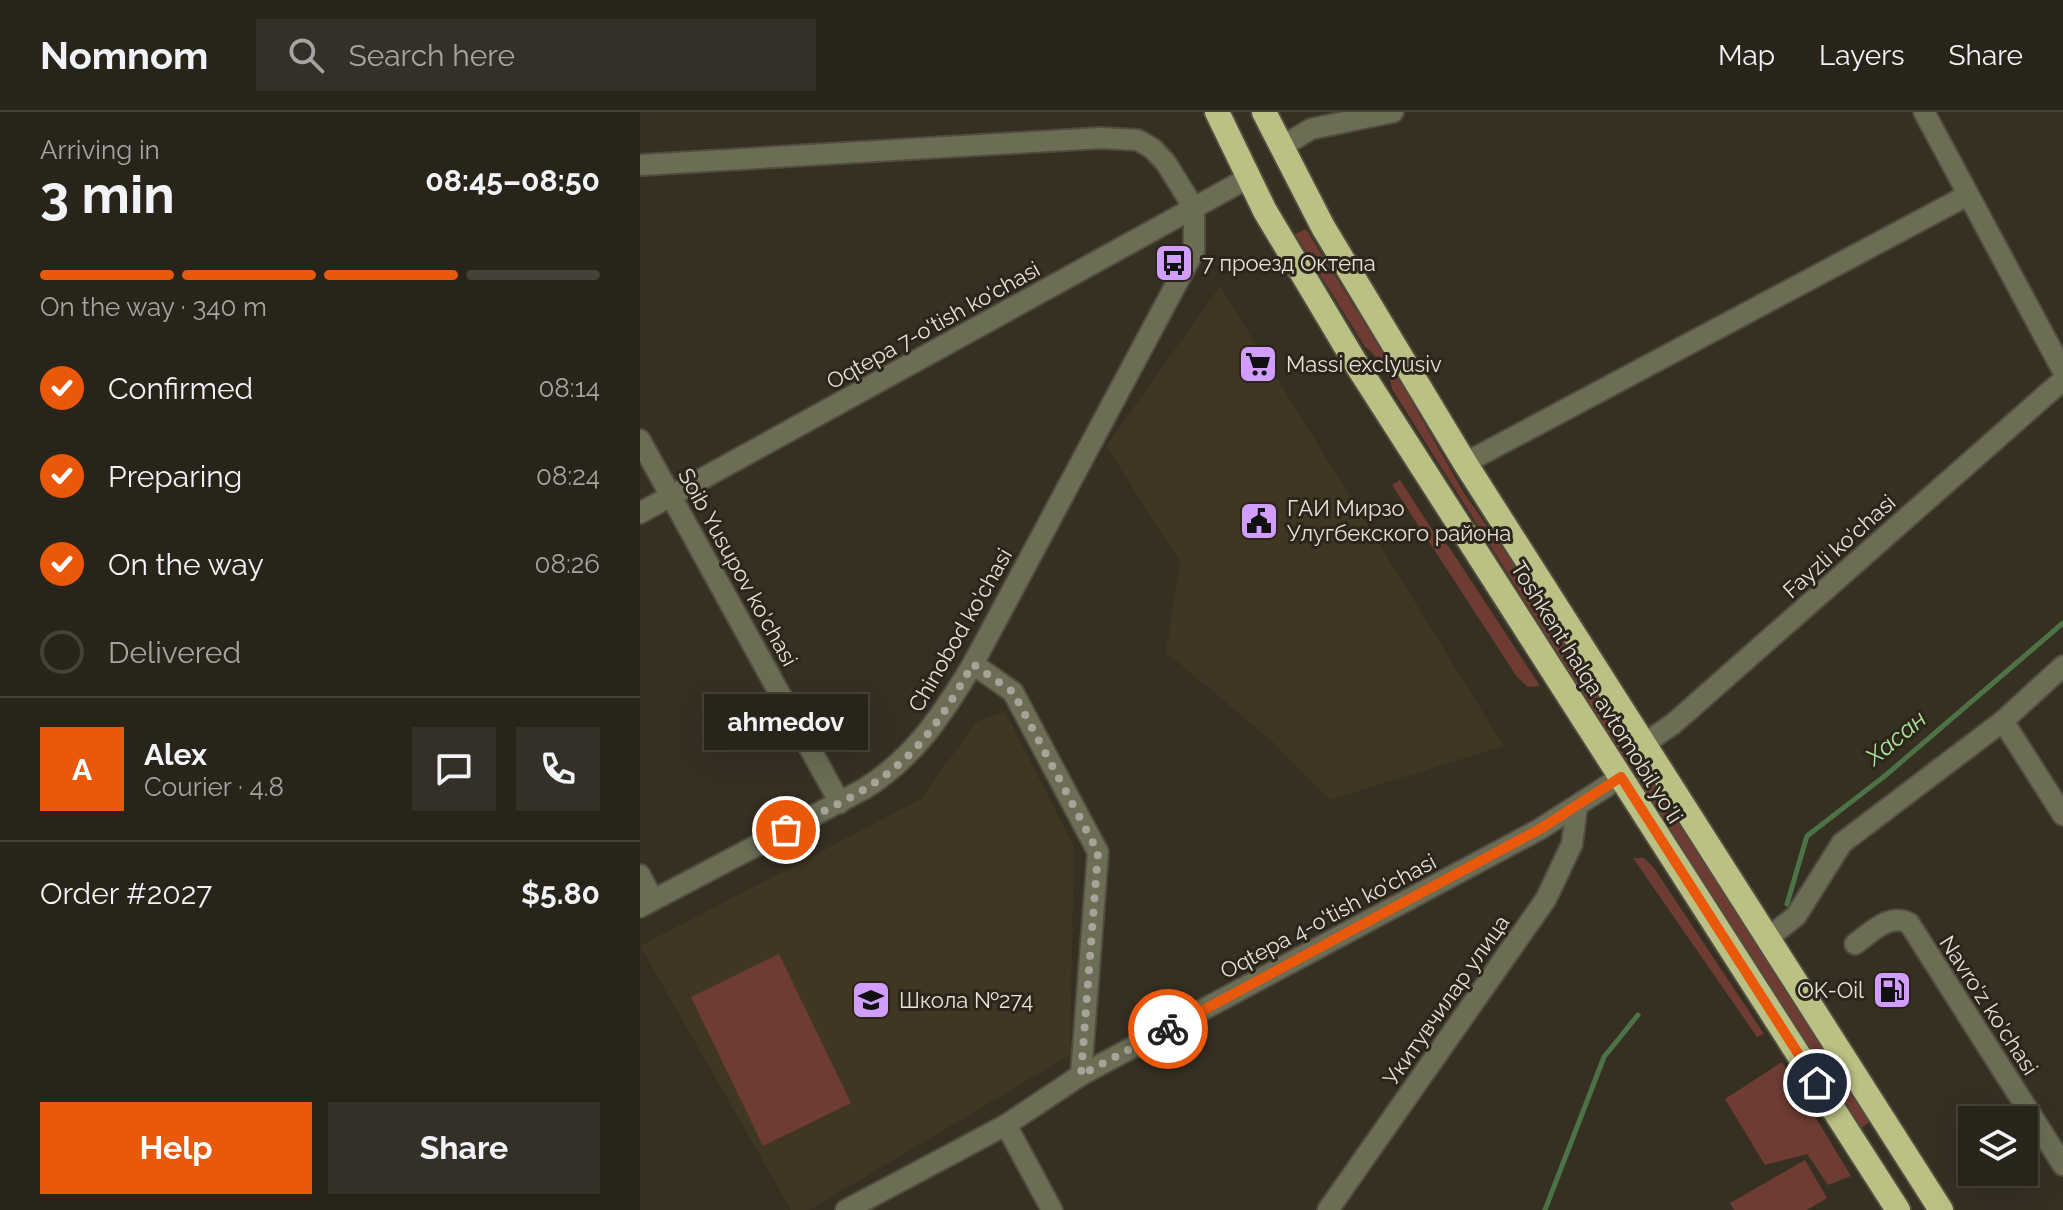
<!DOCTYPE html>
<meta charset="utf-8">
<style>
:root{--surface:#28241a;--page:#343027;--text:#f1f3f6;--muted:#a5a4a2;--line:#444139;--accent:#ea580c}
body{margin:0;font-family:Raleway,sans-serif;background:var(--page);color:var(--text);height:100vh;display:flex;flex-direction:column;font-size:30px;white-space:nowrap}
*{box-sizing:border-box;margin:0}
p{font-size:26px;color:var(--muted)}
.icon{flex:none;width:44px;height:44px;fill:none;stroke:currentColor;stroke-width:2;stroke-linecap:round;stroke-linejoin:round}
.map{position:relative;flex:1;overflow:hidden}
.details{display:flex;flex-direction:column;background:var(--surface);width:640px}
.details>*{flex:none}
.buttons{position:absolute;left:1318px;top:994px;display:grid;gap:16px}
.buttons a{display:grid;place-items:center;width:80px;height:80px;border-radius:0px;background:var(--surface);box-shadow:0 8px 32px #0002,0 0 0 2px var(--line);font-size:40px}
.pin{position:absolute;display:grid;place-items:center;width:68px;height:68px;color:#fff;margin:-34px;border:4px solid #fff;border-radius:50%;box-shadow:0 2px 8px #0007}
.courier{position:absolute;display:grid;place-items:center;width:80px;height:80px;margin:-40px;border:6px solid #ea580c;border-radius:50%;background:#fff;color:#222;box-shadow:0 2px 10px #0007}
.bubble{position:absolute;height:56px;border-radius:0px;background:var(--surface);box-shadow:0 8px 32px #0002,0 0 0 2px var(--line);font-size:26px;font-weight:700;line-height:56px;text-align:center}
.head em{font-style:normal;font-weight:700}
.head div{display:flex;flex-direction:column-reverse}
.head{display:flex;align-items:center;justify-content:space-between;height:136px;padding:0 40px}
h1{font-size:52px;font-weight:700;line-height:60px}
.bar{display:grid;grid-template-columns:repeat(4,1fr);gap:12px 8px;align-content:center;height:96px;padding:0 40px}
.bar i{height:10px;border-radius:6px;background:var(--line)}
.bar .on{background:var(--accent)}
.bar p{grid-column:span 4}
.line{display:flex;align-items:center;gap:20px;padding:0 40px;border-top:2px solid var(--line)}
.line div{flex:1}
.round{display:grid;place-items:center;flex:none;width:84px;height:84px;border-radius:0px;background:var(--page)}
ol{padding:0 40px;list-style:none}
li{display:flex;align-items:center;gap:24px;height:88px}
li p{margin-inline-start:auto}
li .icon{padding:8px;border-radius:50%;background:var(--accent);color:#fff;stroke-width:4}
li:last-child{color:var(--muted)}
li i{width:44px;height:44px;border:4px solid var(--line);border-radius:50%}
.button{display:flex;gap:16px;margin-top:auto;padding:16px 40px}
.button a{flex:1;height:92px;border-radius:0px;background:var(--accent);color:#fff;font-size:32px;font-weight:700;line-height:92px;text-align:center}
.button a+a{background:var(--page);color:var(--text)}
header{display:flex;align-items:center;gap:48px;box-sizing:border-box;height:112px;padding:0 40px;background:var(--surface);border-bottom:2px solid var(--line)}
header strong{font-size:38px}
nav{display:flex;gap:44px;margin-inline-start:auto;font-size:28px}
.search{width:560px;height:72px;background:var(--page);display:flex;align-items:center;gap:20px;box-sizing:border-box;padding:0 28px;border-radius:0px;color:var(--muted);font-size:30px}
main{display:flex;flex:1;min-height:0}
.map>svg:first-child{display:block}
.built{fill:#3f3623}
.green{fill:#6e3c33}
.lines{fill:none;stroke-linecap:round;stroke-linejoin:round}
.stream{stroke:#4c7245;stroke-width:5}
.minor-casing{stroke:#524c40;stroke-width:24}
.highway-casing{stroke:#524c40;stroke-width:28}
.minor{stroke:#6b6e55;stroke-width:20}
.highway{stroke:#bbc184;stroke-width:24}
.done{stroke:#a7a399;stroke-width:8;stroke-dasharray:0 14.4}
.route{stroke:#ea580c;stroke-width:10}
.labels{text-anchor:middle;stroke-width:6;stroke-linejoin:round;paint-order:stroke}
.poi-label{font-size:22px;fill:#e4e1d8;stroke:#2c261a;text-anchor:start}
.street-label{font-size:22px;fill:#e4e1d8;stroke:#2c261a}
.water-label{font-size:24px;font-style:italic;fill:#abe6a1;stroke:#2c261a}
</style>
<header>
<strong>Nomnom</strong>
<div class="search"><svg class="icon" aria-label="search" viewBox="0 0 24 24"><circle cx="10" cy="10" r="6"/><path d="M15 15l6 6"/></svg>Search here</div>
<nav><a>Map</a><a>Layers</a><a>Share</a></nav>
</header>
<main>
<section class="details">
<div class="head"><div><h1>3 min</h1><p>Arriving in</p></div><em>08:45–08:50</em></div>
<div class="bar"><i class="on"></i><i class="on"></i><i class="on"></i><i></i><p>On the way · 340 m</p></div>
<ol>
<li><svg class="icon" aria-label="check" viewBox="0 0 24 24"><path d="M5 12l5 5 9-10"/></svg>Confirmed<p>08:14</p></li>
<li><svg class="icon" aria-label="check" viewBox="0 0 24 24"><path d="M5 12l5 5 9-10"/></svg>Preparing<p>08:24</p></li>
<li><svg class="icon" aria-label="check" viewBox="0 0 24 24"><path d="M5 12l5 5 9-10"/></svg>On the way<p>08:26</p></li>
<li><i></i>Delivered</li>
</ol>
<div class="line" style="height:144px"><b class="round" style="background:var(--accent);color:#fff">A</b><div><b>Alex</b><p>Courier · 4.8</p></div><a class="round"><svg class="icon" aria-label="chat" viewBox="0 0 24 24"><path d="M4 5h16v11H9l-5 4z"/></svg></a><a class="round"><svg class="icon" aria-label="phone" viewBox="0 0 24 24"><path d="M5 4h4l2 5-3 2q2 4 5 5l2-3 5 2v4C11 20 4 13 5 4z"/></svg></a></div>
<div class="line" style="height:104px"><div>Order #2027</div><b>$5.80</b></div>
<div class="button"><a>Help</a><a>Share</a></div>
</section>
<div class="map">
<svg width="1423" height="1098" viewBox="0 0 1423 1098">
<rect width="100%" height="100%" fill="#363023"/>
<g class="built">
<polygon points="580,174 846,605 864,634 689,688 635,632 526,540 540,450 466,334"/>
<polygon points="365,599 434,735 430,943 169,1098 151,1098 0,834 281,687 336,610"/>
</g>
<g class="green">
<path d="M666,117L759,267L824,381L903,494L1065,753L1230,1010L1221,1016L973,629L752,277C751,263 736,242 725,235L655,122Z"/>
<polygon points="760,368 793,419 809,435 900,574 888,575 877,565 752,373"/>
<polygon points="993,746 1004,746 1014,756 1124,922 1117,925"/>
<polygon points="139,842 211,991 123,1034 51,885"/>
<polygon points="1142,950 1211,1064 1188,1073 1167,1042 1125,1053 1085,987"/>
<polygon points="1165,1048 1187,1086 1167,1098 1094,1098 1090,1091"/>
</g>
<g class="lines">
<g class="stream">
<polyline points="1147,792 1167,724 1246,663 1423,511"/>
<polyline points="905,1098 964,945 998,903"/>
</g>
<g class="minor-casing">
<g id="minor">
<polyline points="1284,0 1423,259"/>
<polyline points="641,35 671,17 753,0"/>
<path d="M0,53L460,26L498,28L513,37L526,51L554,96V139L333,552C303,602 274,646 224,677L0,795"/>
<polyline points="0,328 200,691"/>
<polyline points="825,351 1328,83"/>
<polyline points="0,401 608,66"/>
<polyline points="333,552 373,580 458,740 441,963"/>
<polyline points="1363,609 1423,703"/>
<polyline points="1004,632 1033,612 1423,268"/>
<polyline points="0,763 13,788"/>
<polyline points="1128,826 1156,804 1202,731 1363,609 1423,554"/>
<path d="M1215,832C1232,820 1249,801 1269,811L1423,1053"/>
<polyline points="366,1013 412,1098"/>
<polyline points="206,1098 366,1013 441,963 900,717 981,665"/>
<polyline points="688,1098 906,787 932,732 937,694"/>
</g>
</g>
<g class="highway-casing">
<g id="highway">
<polyline points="577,0 625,99 718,255 1258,1098"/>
<polyline points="624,0 683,115 825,351 1301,1098"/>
</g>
</g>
<use href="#minor" class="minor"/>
<use href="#highway" class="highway"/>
</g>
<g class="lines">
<path class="done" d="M146,718C184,698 227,681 259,652C291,625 312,588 333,552L373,580L458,740L441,963L528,917"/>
<polyline class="route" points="528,917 900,717 981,665 1177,971"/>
</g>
<defs>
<g id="bus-square" transform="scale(2)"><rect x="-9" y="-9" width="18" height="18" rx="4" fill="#d19dfe" stroke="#2c261a"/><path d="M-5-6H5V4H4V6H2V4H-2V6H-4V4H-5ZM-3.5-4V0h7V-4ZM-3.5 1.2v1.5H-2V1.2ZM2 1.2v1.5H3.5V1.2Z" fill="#111"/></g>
<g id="supermarket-square" transform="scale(2)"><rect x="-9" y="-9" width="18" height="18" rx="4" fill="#d19dfe" stroke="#2c261a"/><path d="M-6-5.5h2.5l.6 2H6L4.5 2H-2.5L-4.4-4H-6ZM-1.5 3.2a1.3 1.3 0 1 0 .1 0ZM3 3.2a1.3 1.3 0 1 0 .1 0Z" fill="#111"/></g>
<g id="civic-square" transform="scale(2)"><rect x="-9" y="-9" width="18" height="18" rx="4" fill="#d19dfe" stroke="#2c261a"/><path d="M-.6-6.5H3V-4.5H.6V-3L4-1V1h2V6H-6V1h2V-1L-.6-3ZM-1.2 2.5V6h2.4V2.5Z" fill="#111"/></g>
<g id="fuel-square" transform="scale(2)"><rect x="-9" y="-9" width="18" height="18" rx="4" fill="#d19dfe" stroke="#2c261a"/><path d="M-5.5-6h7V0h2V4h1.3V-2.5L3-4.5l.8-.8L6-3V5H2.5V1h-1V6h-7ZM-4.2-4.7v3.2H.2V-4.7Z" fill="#111"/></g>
<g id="school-square" transform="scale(2)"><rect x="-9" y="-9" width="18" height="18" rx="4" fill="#d19dfe" stroke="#2c261a"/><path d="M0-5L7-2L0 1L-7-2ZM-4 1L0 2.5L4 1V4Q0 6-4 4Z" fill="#111"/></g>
</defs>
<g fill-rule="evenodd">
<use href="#bus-square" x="534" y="151"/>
<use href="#supermarket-square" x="618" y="252"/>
<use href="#civic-square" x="619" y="409"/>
<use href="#fuel-square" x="1252" y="878"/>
<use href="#school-square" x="231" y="888"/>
</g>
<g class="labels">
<g class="poi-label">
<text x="562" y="159">7 проезд Октепа</text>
<text x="646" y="260">Massi exclyusiv</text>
<text x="647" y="404">ГАИ Мирзо<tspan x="647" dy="25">Улугбекского района</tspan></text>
<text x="1224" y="886" text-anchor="end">OK-Oil</text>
<text x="259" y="896">Школа №274</text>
</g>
<g class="street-label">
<text transform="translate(293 213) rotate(-29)" y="8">Oqtepa 7-o'tish ko'chasi</text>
<text transform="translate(1199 434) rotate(-42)" y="8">Fayzli ko'chasi</text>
<text transform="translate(98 455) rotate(61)" y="8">Soib Yusupov ko'chasi</text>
<text transform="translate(320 518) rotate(-60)" y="8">Chinobod ko'chasi</text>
<text transform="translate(957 580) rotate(58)" y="8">Toshkent halqa avtomobil yo'li</text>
<text transform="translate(688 804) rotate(-28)" y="8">Oqtepa 4-o'tish ko'chasi</text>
<text transform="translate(806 888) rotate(-55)" y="8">Укитувчилар улица</text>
<text transform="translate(1349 893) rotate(57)" y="8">Navro'z ko'chasi</text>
</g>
<g class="water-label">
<text transform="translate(1256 626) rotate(-40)" y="8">Хасан</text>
</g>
</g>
</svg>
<div class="buttons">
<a><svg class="icon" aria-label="layers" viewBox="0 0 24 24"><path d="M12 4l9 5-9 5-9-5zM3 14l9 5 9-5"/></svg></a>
</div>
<div class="pin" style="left:146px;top:718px;background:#ea580c"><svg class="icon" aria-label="bag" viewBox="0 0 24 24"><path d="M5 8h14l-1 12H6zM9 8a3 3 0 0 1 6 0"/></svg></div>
<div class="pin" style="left:1177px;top:971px;background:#1f2937"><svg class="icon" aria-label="home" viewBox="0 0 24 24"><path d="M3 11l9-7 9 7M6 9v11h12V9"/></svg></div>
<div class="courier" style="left:528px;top:917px"><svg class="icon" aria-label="bike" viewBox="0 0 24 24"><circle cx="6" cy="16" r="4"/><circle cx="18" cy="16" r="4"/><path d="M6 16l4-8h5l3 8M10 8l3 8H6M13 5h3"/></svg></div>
<div class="bubble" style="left:64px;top:582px;width:164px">ahmedov</div>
</div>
</main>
